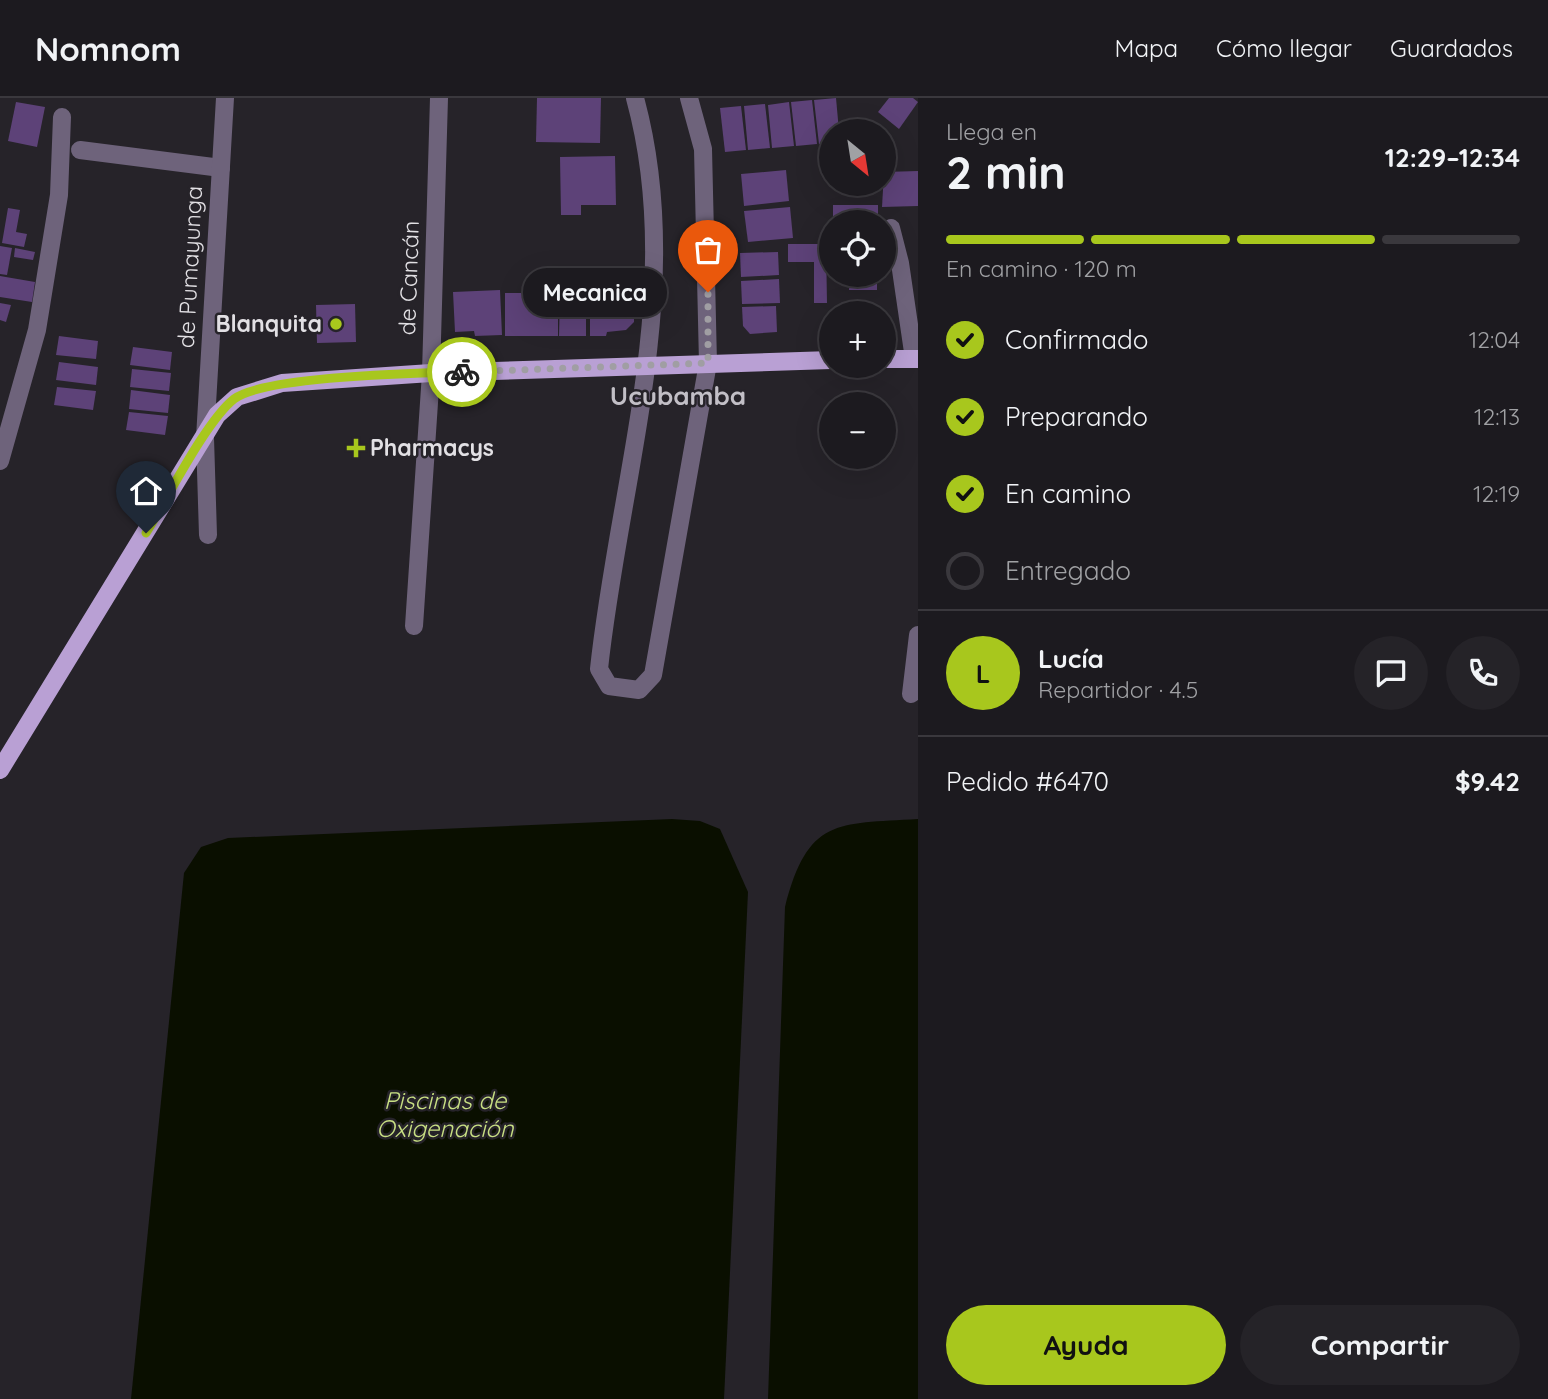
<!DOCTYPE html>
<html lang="es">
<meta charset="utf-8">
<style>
:root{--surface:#1c1a1f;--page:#252328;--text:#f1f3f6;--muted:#a0a1a4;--line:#3a383d;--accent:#a8c71d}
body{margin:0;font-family:Quicksand,sans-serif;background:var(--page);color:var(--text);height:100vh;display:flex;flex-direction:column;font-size:26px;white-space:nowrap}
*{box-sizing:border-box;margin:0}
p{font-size:23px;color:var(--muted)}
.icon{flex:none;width:38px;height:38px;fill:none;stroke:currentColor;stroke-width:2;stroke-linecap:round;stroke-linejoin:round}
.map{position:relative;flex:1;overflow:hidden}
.sheet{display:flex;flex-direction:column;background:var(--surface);width:630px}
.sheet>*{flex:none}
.needle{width:46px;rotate:150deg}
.fabs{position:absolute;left:819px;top:21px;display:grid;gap:14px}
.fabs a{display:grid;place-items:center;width:77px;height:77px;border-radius:50%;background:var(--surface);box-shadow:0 7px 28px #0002,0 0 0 2px var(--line);font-size:35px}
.pin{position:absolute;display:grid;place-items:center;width:60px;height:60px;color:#fff;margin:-72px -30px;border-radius:50% 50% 50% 0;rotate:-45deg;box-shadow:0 0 7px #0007}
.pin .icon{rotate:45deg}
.courier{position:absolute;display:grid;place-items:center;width:70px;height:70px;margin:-35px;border:5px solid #a8c71d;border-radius:50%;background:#fff;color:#222;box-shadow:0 2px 9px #0007}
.bubble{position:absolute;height:49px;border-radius:24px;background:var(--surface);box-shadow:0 7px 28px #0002,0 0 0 2px var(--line);font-size:23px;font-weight:800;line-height:49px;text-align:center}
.summary em{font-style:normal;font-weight:800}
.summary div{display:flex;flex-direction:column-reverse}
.summary{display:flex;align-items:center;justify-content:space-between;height:119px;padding:0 28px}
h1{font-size:46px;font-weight:800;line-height:52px}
.bar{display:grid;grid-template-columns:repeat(4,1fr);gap:10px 7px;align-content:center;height:84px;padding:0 28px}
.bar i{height:9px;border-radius:5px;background:var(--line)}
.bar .selected{background:var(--accent)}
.bar p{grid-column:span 4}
.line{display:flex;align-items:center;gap:18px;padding:0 28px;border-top:2px solid var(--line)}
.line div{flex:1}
.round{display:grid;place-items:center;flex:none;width:74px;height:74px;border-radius:37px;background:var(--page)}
ol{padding:0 28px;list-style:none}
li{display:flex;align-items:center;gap:21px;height:77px}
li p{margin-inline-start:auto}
li .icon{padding:7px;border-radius:50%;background:var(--accent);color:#111;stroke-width:4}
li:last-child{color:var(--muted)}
li i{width:38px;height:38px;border:4px solid var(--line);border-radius:50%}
.action{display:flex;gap:14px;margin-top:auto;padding:14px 28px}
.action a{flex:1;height:80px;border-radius:42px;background:var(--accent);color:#111;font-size:28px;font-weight:800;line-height:80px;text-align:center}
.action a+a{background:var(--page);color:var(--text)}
header{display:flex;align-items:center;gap:42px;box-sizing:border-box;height:98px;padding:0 35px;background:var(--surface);border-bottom:2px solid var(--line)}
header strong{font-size:33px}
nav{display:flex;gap:38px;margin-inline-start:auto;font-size:24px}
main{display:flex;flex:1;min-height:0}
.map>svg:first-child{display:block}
.water{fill:#0a0f00}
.building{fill:#5d4278}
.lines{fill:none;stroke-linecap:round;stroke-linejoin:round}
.minor{stroke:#6e637b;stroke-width:18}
.major{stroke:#b9a0d4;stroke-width:18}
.done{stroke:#a09ea3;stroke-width:7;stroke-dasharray:0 12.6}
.route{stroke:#a8c71d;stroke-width:9}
.poi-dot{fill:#a8c71d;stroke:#262329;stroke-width:2.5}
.labels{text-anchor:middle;stroke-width:5;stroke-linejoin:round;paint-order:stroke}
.street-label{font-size:23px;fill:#e2e0e4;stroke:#262329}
.poi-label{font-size:23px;font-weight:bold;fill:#e2e0e4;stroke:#262329;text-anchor:end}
.water-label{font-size:24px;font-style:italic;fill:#c8df83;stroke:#262329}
.quarter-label{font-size:26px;font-weight:bold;fill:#c2bfc6;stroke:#262329}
</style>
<header>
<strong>Nomnom</strong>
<nav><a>Mapa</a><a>Cómo llegar</a><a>Guardados</a></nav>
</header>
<main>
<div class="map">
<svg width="918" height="1301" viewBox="0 0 918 1301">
<rect width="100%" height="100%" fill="#262329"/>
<g class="water">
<polygon points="672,721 700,723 720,731 748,794 724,1301 131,1301 184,775 201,749 228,740"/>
<path d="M918,721V1301H768L785,809C808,720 836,726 918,721Z"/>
</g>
<g class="building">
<polygon points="537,0 601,0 600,45 536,44"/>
<polygon points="836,0 839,33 831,33 831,44 819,46 814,2"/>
<polygon points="889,0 913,0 918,4 899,31 878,14"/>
<polygon points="812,2 817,46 796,48 791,4"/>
<polygon points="16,4 45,9 37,49 8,43"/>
<polygon points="789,4 794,48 772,50 768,7"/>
<polygon points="765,6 770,50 748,52 744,8"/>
<polygon points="741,8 746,52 725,54 720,10"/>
<polygon points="615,58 616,107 581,107 581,117 561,117 560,59"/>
<polygon points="786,72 789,103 744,108 741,76"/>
<polygon points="918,73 918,108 882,109 884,74"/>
<rect x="833" y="107" width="45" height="17"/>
<polygon points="790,109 793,140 748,144 744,113"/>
<polygon points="8,110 20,112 16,134 27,136 24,149 2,145"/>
<polygon points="788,146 826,146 827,205 814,205 814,164 788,164"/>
<polygon points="0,148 12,150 7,177 0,176"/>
<polygon points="15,150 35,154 33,162 14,159"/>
<polygon points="778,154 779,177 741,179 740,155"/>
<polygon points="850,177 877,177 877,192 849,192"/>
<polygon points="0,178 35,184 32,204 0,199"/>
<polygon points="779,181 780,205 742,206 741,183"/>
<polygon points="500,192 502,237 475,238 474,233 455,234 453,194"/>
<polygon points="590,193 634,193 634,224 626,232 607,234 606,238 590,238"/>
<rect x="505" y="195" width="53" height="43"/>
<polygon points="586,195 586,238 559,238 560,196"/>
<polygon points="0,205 11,207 6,224 0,222"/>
<polygon points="355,206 356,244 317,245 316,207"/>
<polygon points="776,208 777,234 750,236 743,228 742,209"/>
<polygon points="59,238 98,243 96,261 56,257"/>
<polygon points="133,249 172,254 170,272 130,267"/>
<polygon points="59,264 98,269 96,287 56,282"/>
<polygon points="132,271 171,275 169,293 130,289"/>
<polygon points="57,289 96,293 93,312 54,307"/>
<polygon points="131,292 170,297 168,315 129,311"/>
<polygon points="129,314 168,318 165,337 126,332"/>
</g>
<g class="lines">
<g class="minor">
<path d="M635,0C687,190 619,381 599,571L609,588L639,592L653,577L708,265L703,51L689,0"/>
<polyline points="80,52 221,70"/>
<polyline points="891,130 900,165 914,261"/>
<polyline points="0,363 37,232 59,97 62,19"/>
<polyline points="208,437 205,340 225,0"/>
<polyline points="414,528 431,275 439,0"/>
<polyline points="911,596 918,537"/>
</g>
<g class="major">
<polyline points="884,261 918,261"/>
<polyline points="0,672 217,317 237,299 282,285 431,275 831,262"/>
</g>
</g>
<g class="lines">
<polyline class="done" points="462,274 708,265 708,194"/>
<path class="route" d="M146,435C167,401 206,323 234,301C264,278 418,275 462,274"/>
</g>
<g class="poi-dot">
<circle cx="336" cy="226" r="7"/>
<path d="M352.5 339.5h7v7h7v7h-7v7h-7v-7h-7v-7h7z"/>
</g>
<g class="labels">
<g class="street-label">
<text transform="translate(190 169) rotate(-87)" y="8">de Pumayunga</text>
<text transform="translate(409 180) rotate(-88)" y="8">de Cancán</text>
</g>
<g class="poi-label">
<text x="322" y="234">Blanquita</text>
<text x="370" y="358" text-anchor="start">Pharmacys</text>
</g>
<g class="water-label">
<text x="445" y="1011">Piscinas de<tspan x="445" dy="28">Oxigenación</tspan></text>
</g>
<g class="quarter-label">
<text x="678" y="307">Ucubamba</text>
</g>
</g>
</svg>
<div class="fabs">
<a><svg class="needle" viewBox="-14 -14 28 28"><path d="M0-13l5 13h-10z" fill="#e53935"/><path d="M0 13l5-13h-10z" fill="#a0a1a4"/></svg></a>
<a><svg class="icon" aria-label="locate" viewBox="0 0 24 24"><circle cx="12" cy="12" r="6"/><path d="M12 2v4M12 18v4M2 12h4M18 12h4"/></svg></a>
<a>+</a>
<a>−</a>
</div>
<div class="pin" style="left:708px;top:194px;background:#ea580c"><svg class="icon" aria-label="bag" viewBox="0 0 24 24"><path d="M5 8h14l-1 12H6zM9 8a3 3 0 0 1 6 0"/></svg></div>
<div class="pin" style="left:146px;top:435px;background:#1f2937"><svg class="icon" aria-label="home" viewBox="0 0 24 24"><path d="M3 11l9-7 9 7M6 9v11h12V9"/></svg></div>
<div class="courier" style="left:462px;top:274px"><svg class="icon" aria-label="bike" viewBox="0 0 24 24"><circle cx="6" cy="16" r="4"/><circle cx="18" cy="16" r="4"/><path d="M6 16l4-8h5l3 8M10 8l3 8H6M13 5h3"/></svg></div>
<div class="bubble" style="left:523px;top:170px;width:144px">Mecanica</div>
</div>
<section class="sheet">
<div class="summary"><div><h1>2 min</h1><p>Llega en</p></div><em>12:29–12:34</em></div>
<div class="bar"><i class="selected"></i><i class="selected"></i><i class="selected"></i><i></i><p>En camino · 120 m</p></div>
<ol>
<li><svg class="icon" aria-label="check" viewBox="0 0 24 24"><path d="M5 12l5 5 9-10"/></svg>Confirmado<p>12:04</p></li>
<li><svg class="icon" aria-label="check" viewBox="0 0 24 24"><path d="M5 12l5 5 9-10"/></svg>Preparando<p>12:13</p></li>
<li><svg class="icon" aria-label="check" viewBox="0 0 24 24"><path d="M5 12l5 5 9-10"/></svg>En camino<p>12:19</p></li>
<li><i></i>Entregado</li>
</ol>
<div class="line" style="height:126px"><b class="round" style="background:var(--accent);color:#111">L</b><div><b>Lucía</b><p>Repartidor · 4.5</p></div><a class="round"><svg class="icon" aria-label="chat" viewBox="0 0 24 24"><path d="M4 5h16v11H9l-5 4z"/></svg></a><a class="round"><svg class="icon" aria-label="phone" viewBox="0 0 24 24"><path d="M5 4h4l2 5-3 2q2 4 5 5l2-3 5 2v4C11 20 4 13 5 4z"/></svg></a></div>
<div class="line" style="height:91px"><div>Pedido #6470</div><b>$9.42</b></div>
<div class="action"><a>Ayuda</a><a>Compartir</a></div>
</section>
</main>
